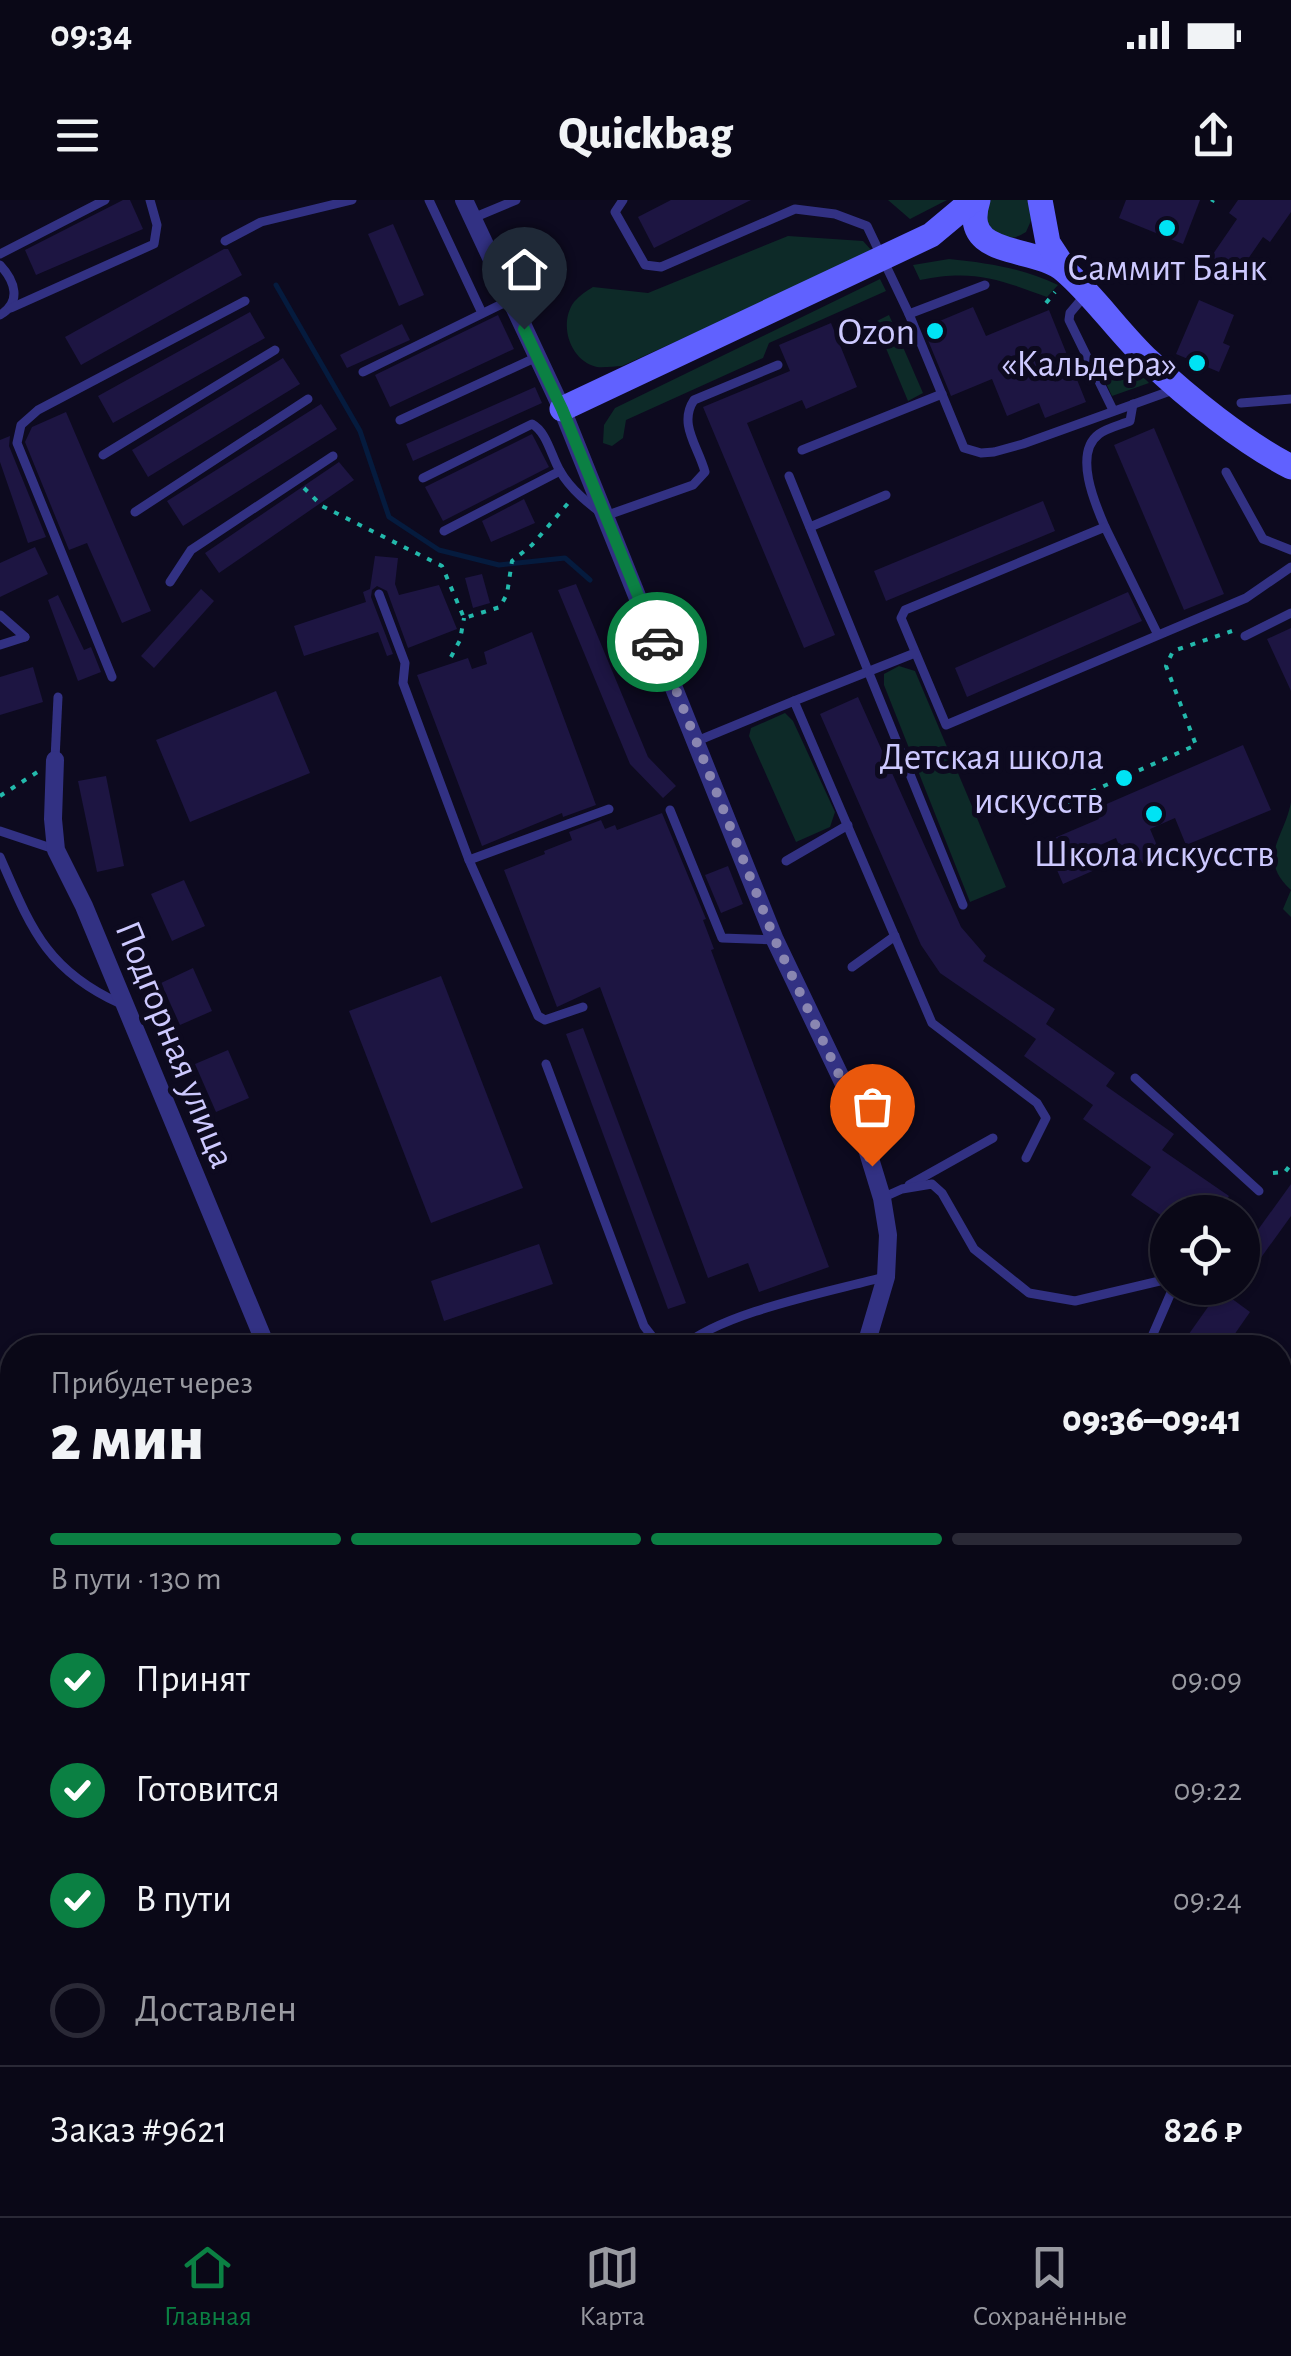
<!DOCTYPE html>
<html lang="ru">
<meta charset="utf-8">
<style>
:root{--surface:#0a0817;--page:#131120;--text:#f1f3f6;--muted:#999aa1;--line:#2a2936;--accent:#0b8043}
body{margin:0;font-family:"Alegreya Sans",sans-serif;background:var(--page);color:var(--text);height:100vh;display:flex;flex-direction:column;font-size:38px;white-space:nowrap}
*{box-sizing:border-box;margin:0}
p{font-size:32px;color:var(--muted)}
.icon{flex:none;width:55px;height:55px;fill:none;stroke:currentColor;stroke-width:2;stroke-linecap:round;stroke-linejoin:round}
.map{position:relative;flex:1;overflow:hidden}
.details{position:absolute;left:0px;top:1135px;width:1292px;height:882px;display:flex;flex-direction:column;background:var(--surface);border-radius:40px 40px 0 0;box-shadow:0 2px 8px #0004,0 0 0 2px var(--line)}
.details>*{flex:none}
.fabs{position:absolute;left:1150px;top:995px;display:grid;gap:20px}
.fabs a{display:grid;place-items:center;width:110px;height:110px;border-radius:50%;background:var(--surface);box-shadow:0 2px 8px #0004,0 0 0 2px var(--line);font-size:50px}
.pin{position:absolute;display:grid;place-items:center;width:85px;height:85px;color:#fff;margin:-102px -42px;border-radius:50% 50% 50% 0;rotate:-45deg;box-shadow:0 0 10px #0007}
.pin .icon{rotate:45deg}
.courier{position:absolute;display:grid;place-items:center;width:100px;height:100px;margin:-50px;border:8px solid #0b8043;border-radius:50%;background:#fff;color:#222;box-shadow:0 2px 12px #0007}
.headline em{font-style:normal;font-weight:800}
.headline div{display:flex;flex-direction:column-reverse}
.headline{display:flex;align-items:center;justify-content:space-between;height:170px;padding:0 50px}
h1{font-size:65px;font-weight:800;line-height:75px}
.bar{display:grid;grid-template-columns:repeat(4,1fr);gap:15px 10px;align-content:center;height:120px;padding:0 50px}
.bar i{height:12px;border-radius:8px;background:var(--line)}
.bar .current{background:var(--accent)}
.bar p{grid-column:span 4}
.line{display:flex;align-items:center;gap:25px;padding:0 50px;border-top:2px solid var(--line)}
.line div{flex:1}
ol{padding:0 50px;list-style:none}
li{display:flex;align-items:center;gap:30px;height:110px}
li p{margin-inline-start:auto}
li .icon{padding:10px;border-radius:50%;background:var(--accent);color:#fff;stroke-width:4}
li:last-child{color:var(--muted)}
li i{width:55px;height:55px;border:5px solid var(--line);border-radius:50%}
.status{display:flex;justify-content:space-between;align-items:center;height:70px;padding:0 50px;background:var(--surface);direction:ltr}
.status svg{height:28px;fill:currentColor}
header{display:flex;justify-content:space-between;align-items:center;height:130px;padding:0 50px;background:var(--surface);font-size:45px;font-weight:800}
.tabs{display:flex;justify-content:space-around;align-items:center;height:140px;border-top:2px solid var(--line);background:var(--surface);font-size:28px;color:var(--muted)}
.tabs a{display:grid;justify-items:center;gap:5px}
.tabs .current{color:var(--accent)}
.map>svg:first-child{display:block}
.green{fill:#0d2a28}
.lines{fill:none;stroke-linecap:round;stroke-linejoin:round}
.stream{stroke:#051b3e;stroke-width:5}
.building{fill:#1d1542}
.path{stroke:#23b9ac;stroke-width:4;stroke-dasharray:5 8;stroke-linecap:butt}
.lane{stroke:#323183;stroke-width:9}
.street{stroke:#323183;stroke-width:18}
.secondary{stroke:#6061ff;stroke-width:25}
.primary{stroke:#b850ff;stroke-width:25}
.done{stroke:#8a86b1;stroke-width:10;stroke-dasharray:0 18}
.route{stroke:#0b8043;stroke-width:12}
.poi-dot{fill:#00e3f4;stroke:#0d0a1f;stroke-width:4}
.labels{text-anchor:middle;stroke-width:10;stroke-linejoin:round;paint-order:stroke}
.poi-label{font-size:38px;fill:#cdc9ff;stroke:#0d0a1f;text-anchor:end}
.street-label{font-size:38px;fill:#cdc9ff;stroke:#0d0a1f}
</style>
<div class="status"><b>09:34</b><svg viewBox="0 0 49 12"><path d="M0 12V9h3v3zM5 12V6h3v6zM10 12V3h3v9zM15 12V0h3v12zM26 1h20v11H26zM47 4h2v5h-2z"/></svg></div>
<header><svg class="icon" aria-label="menu" viewBox="0 0 24 24"><path d="M4 6h16M4 12h16M4 18h16"/></svg>Quickbag<svg class="icon" aria-label="share" viewBox="0 0 24 24"><path d="M12 15V3M7 8l5-5 5 5M5 13v7h14v-7"/></svg></header>
<div class="map">
<svg width="1291" height="2016" viewBox="0 0 1291 2016">
<rect width="100%" height="100%" fill="#0d0a1f"/>
<g class="green">
<polygon points="888,0 947,0 910,19"/>
<path d="M991,0H1027L1033,16L1026,32C1009,43 999,37 987,24V6Z"/>
<path d="M788,36L863,41L873,52L622,166C615,166 604,168 597,167C570,161 558,124 574,102C579,96 586,91 593,87L648,93Z"/>
<path d="M949,59C988,63 1022,68 1058,85L1047,97C998,79 973,69 920,80L913,65Z"/>
<polygon points="880,79 886,91 769,143 763,158 626,220 623,238 612,246 603,243 604,225 615,208"/>
<polygon points="889,115 923,193 908,201 875,122"/>
<polygon points="1122,154 1149,183 1112,196 1098,166"/>
<polygon points="899,466 915,471 1006,687 970,702 884,485 884,474"/>
<polygon points="785,513 793,521 835,612 830,627 796,642 749,536 751,528"/>
<path d="M1291,602V717L1283,709L1291,690C1256,658 1285,637 1291,602Z"/>
</g>
<g class="lines">
<polyline class="stream" points="276,85 360,231 389,317 439,350 499,365 565,358 590,380"/>
</g>
<g class="building">
<polygon points="123,0 130,0 143,29 36,75 25,50"/>
<polygon points="671,0 751,0 654,48 638,17"/>
<polygon points="1126,0 1200,0 1183,44 1119,18"/>
<polygon points="1238,0 1291,0 1291,12 1270,42 1263,37 1237,75 1211,57 1237,19 1229,13"/>
<polygon points="393,24 424,95 399,106 368,34"/>
<polygon points="224,49 228,49 242,75 81,165 65,137"/>
<polygon points="1199,100 1234,115 1223,143 1230,146 1219,172 1176,154"/>
<polygon points="973,107 986,136 1049,110 1086,202 1045,218 1039,203 1007,216 992,179 951,196 923,128"/>
<polygon points="250,112 265,138 113,223 98,196"/>
<polygon points="498,115 514,149 390,207 375,175"/>
<polygon points="831,123 857,187 806,209 802,200 747,223 835,435 804,448 703,207 790,171 779,145"/>
<polygon points="402,124 410,140 347,168 340,155"/>
<polygon points="283,158 300,184 148,277 132,250"/>
<polygon points="535,187 542,203 413,261 406,244"/>
<polygon points="321,204 337,229 183,326 167,301"/>
<polygon points="66,212 151,411 122,423 87,343 69,350 25,242 32,227"/>
<polygon points="1154,228 1224,394 1184,410 1114,245"/>
<polygon points="532,234 549,267 443,321 425,287"/>
<polygon points="10,236 9,246 46,337 28,343 0,262 0,240"/>
<polygon points="339,262 354,280 219,373 205,353"/>
<polygon points="524,299 535,323 491,342 482,321"/>
<polygon points="1043,301 1055,331 886,401 874,371"/>
<polygon points="35,347 48,374 0,397 0,363"/>
<polygon points="375,356 398,358 395,384 399,395 439,385 457,429 408,448 387,391 377,386 372,390 371,397 393,454 387,456 378,432 304,456 294,426 366,402 363,392 370,389"/>
<polygon points="482,374 490,403 473,408 465,378"/>
<polygon points="576,384 648,557 676,586 663,598 630,564 558,390"/>
<polygon points="201,389 214,401 154,468 141,456"/>
<polygon points="1128,392 1142,421 967,497 955,468"/>
<polygon points="58,395 84,450 91,447 101,472 78,481 48,400"/>
<polygon points="1291,428 1291,491 1267,439"/>
<polygon points="532,432 596,605 563,617 562,613 482,646 417,475 468,458 472,469 487,464 484,452"/>
<polygon points="33,467 43,502 0,515 0,477"/>
<polygon points="276,491 310,573 190,622 156,540"/>
<polygon points="858,497 961,727 986,756 983,761 1055,809 1046,824 1115,873 1106,886 1174,934 1162,950 1229,996 1217,1012 1168,1012 1168,1020 1131,995 1151,967 1083,919 1093,905 1024,856 1036,839 940,773 921,745 820,514"/>
<polygon points="1243,545 1271,610 1186,645 1175,618 1150,629 1161,655 1129,669 1116,638 1089,650 1097,669 1063,684 1045,642 1099,619 1095,609"/>
<polygon points="106,576 124,666 97,672 78,581"/>
<polygon points="662,613 706,719 703,720 714,749 711,750 829,1067 759,1092 748,1063 708,1078 600,787 557,807 504,670 545,654 544,651 572,640 569,632 601,620 605,629 615,625 617,630"/>
<polygon points="728,666 743,704 721,713 705,675"/>
<polygon points="184,680 205,726 172,741 151,694"/>
<polygon points="193,768 212,811 180,825 161,783"/>
<polygon points="441,776 523,988 431,1023 349,811"/>
<polygon points="583,828 686,1103 668,1109 566,834"/>
<polygon points="228,850 249,898 216,912 195,864"/>
<polygon points="1291,984 1291,1016 1242,1084 1242,1052"/>
<polygon points="539,1044 553,1084 444,1121 431,1081"/>
<polygon points="1220,1090 1250,1112 1225,1148 1179,1148"/>
</g>
<g class="lines">
<g class="path">
<polyline points="1212,2 1213,0"/>
<polyline points="1046,103 1055,92"/>
<polyline points="304,288 322,306 442,366 464,418 500,407 507,394 512,361 532,345 570,301"/>
<polyline points="451,457 460,440 464,418"/>
<polyline points="0,596 39,571"/>
<polyline points="1032,618 1196,545 1166,466 1173,451 1232,431"/>
<polyline points="1273,973 1285,972 1291,964"/>
<polyline points="1280,1232 1291,1231"/>
<polyline points="1280,1410 1291,1408"/>
</g>
<g class="lane">
<polyline points="429,0 482,113"/>
<polyline points="623,0 615,12 645,65 661,67 795,9 835,14 867,26 909,114"/>
<polyline points="473,18 516,0"/>
<polyline points="225,41 261,22 352,0"/>
<polyline points="0,54 105,0"/>
<path d="M0,65C15,81 22,102 0,115"/>
<polyline points="985,85 909,114 964,248 981,253 994,252 1023,244 1173,190"/>
<polyline points="1086,94 1070,113 1069,120 1113,210"/>
<polyline points="11,108 154,44 157,25 150,0"/>
<polyline points="363,172 510,100"/>
<polyline points="1241,203 1291,199"/>
<polyline points="400,220 537,157"/>
<polyline points="802,250 942,194"/>
<polyline points="103,255 275,150"/>
<polyline points="1226,272 1263,339 1291,350"/>
<polyline points="789,276 963,705"/>
<path d="M423,278L532,224C547,232 551,256 560,271C571,290 588,303 605,316L693,285L705,272C698,246 678,224 694,200L778,165"/>
<polyline points="135,312 308,199"/>
<polyline points="810,327 886,295"/>
<path d="M1105,327C1095,304 1073,253 1099,234C1107,228 1120,225 1130,221L1133,204"/>
<polyline points="444,331 560,271"/>
<polyline points="170,382 191,350 333,256"/>
<polyline points="379,394 405,463 403,483 469,660 538,816 545,820 583,807"/>
<polyline points="0,415 25,437"/>
<polyline points="1158,435 1105,327 905,410 901,418 946,525 1246,398 1291,367"/>
<polyline points="1245,436 1291,413"/>
<polyline points="0,445 25,437"/>
<polyline points="112,477 17,243 21,225 38,210 245,101"/>
<polyline points="794,501 915,453"/>
<polyline points="697,541 794,501 932,823 1037,903 1046,918 1026,958"/>
<polyline points="55,559 58,497"/>
<polyline points="670,610 722,738 775,740"/>
<polyline points="0,631 54,649"/>
<path d="M0,657C31,728 46,770 121,804"/>
<polyline points="469,660 609,609"/>
<polyline points="786,661 848,625"/>
<polyline points="852,767 895,736"/>
<polyline points="546,864 644,1126 661,1148"/>
<polyline points="1135,878 1259,991"/>
<polyline points="909,985 993,938"/>
<polyline points="882,998 902,989 932,984 942,993 974,1049 1029,1093 1075,1101 1168,1079"/>
<path d="M681,1148C722,1112 829,1092 884,1077"/>
<polyline points="1147,1148 1173,1088"/>
<polyline points="1280,1984 1291,1998"/>
<polyline points="1109,2005 1116,2016"/>
<polyline points="994,2016 1003,2010 1042,2016"/>
</g>
<g class="street">
<polyline points="464,0 562,209 775,740 853,903 882,998 888,1035 886,1077 865,1148"/>
<polyline points="55,560 53,619 56,650 84,706 267,1148"/>
<polyline points="1280,1774 1291,1789"/>
<polyline points="952,2005 960,2016"/>
<polyline points="659,2016 659,2005"/>
</g>
<g class="secondary">
<path d="M978,0C959,60 1034,44 1065,71C1096,98 1119,133 1149,161C1188,198 1243,242 1291,267"/>
<polyline points="1040,0 1048,43 1063,66"/>
<polyline points="562,209 931,35 973,0"/>
</g>
<g class="primary">
<polyline points="1280,1273 1291,1272"/>
<polyline points="1280,1306 1284,1329 1280,1347"/>
<polyline points="1280,1366 1291,1365"/>
<polyline points="0,1572 12,1567"/>
</g>
</g>
<g class="lines">
<polyline class="done" points="657,442 775,740 853,904 872,966"/>
<polyline class="route" points="524,129 562,209 657,442"/>
</g>
<g class="poi-dot">
<circle cx="1167" cy="28" r="10"/>
<circle cx="935" cy="131" r="10"/>
<circle cx="1197" cy="163" r="10"/>
<circle cx="1124" cy="578" r="10"/>
<circle cx="1154" cy="614" r="10"/>
</g>
<g class="labels">
<g class="poi-label">
<text x="1167" y="80" text-anchor="middle">Саммит Банк</text>
<text x="915" y="144">Ozon</text>
<text x="1177" y="176">«Кальдера»</text>
<text x="1104" y="569">Детская школа<tspan x="1104" dy="44">искусств</tspan></text>
<text x="1154" y="666" text-anchor="middle">Школа искусств</text>
</g>
<g class="street-label">
<text transform="translate(176 844) rotate(68)" y="13">Подгорная улица</text>
</g>
</g>
</svg>
<div class="fabs">
<a><svg class="icon" aria-label="locate" viewBox="0 0 24 24"><circle cx="12" cy="12" r="6"/><path d="M12 2v4M12 18v4M2 12h4M18 12h4"/></svg></a>
</div>
<div class="pin" style="left:872px;top:966px;background:#ea580c"><svg class="icon" aria-label="bag" viewBox="0 0 24 24"><path d="M5 8h14l-1 12H6zM9 8a3 3 0 0 1 6 0"/></svg></div>
<div class="pin" style="left:524px;top:129px;background:#1f2937"><svg class="icon" aria-label="home" viewBox="0 0 24 24"><path d="M3 11l9-7 9 7M6 9v11h12V9"/></svg></div>
<div class="courier" style="left:657px;top:442px"><svg class="icon" aria-label="car" viewBox="0 0 24 24"><path d="M5 17H2v-5l4-1 3-4h7l3 4 3 1v5h-3M9 17h6M6 11h13"/><circle cx="7" cy="17" r="2"/><circle cx="17" cy="17" r="2"/></svg></div>
<section class="details">
<div class="headline"><div><h1>2 мин</h1><p>Прибудет через</p></div><em>09:36–09:41</em></div>
<div class="bar"><i class="current"></i><i class="current"></i><i class="current"></i><i></i><p>В пути · 130 m</p></div>
<ol>
<li><svg class="icon" aria-label="check" viewBox="0 0 24 24"><path d="M5 12l5 5 9-10"/></svg>Принят<p>09:09</p></li>
<li><svg class="icon" aria-label="check" viewBox="0 0 24 24"><path d="M5 12l5 5 9-10"/></svg>Готовится<p>09:22</p></li>
<li><svg class="icon" aria-label="check" viewBox="0 0 24 24"><path d="M5 12l5 5 9-10"/></svg>В пути<p>09:24</p></li>
<li><i></i>Доставлен</li>
</ol>
<div class="line" style="height:130px"><div>Заказ #9621</div><b>826 ₽</b></div>
</section>
</div>
<nav class="tabs">
<a class="current"><svg class="icon" aria-label="home" viewBox="0 0 24 24"><path d="M3 11l9-7 9 7M6 9v11h12V9"/></svg>Главная</a>
<a><svg class="icon" aria-label="map" viewBox="0 0 24 24"><path d="M3 6l6-2 6 2 6-2v14l-6 2-6-2-6 2zM9 4v14M15 6v14"/></svg>Карта</a>
<a><svg class="icon" aria-label="saved" viewBox="0 0 24 24"><path d="M7 4h10v16l-5-4-5 4z"/></svg>Сохранённые</a>
</nav>
